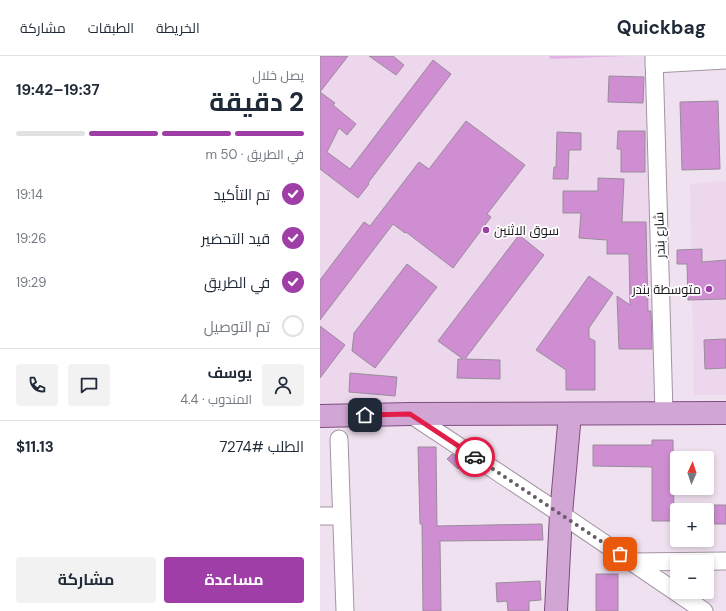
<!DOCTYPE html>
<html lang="ar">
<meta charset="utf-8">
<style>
:root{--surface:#fff;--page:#f2f2f3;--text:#1f2937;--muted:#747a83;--line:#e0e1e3;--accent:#9f3ea6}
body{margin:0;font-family:"DM Sans",Cairo,sans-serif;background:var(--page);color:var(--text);direction:rtl;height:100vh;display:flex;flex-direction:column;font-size:15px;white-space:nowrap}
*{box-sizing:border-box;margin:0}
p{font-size:13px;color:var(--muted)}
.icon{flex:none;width:22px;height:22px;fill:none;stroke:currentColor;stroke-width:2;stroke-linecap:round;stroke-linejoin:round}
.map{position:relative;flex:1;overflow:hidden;direction:ltr}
.panel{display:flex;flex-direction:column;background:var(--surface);width:320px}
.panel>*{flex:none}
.needle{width:26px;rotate:3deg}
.tools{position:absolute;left:350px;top:395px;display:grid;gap:8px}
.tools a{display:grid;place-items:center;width:44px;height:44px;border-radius:4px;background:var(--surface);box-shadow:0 2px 6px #0003;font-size:20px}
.pin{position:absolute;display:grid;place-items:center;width:34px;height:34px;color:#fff;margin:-17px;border-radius:8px;box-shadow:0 2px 6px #0006}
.courier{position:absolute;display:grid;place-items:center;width:40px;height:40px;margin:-20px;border:3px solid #e11d48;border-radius:50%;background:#fff;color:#222;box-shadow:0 1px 5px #0007}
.summary em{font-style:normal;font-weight:700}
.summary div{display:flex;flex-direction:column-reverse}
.summary{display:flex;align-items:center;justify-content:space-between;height:68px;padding:0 16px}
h1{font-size:26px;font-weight:700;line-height:30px}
.bar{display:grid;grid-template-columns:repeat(4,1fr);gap:6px 4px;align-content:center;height:48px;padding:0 16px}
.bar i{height:5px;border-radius:3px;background:var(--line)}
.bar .on{background:var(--accent)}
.bar p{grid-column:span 4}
.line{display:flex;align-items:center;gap:10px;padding:0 16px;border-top:1px solid var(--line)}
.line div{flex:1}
.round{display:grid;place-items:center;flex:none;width:42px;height:42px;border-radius:4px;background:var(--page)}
ol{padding:0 16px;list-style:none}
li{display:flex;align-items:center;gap:12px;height:44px}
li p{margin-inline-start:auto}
li .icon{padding:4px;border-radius:50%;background:var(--accent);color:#fff;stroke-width:4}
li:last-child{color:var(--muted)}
li i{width:22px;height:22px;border:2px solid var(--line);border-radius:50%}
.button{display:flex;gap:8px;margin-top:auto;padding:8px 16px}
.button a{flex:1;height:46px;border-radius:4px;background:var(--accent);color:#fff;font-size:16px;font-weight:700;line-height:46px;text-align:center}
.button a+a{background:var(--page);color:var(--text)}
header{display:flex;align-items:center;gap:24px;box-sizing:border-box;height:56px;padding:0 20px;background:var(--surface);border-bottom:1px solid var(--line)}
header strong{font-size:19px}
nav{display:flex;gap:22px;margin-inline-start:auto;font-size:14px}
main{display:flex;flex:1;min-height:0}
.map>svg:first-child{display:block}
.built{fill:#ecd7ed}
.green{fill:#e2b2e4}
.building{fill:#ce8ed1;stroke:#9a8c9b}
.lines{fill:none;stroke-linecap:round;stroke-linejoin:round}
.minor-casing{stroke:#a294a2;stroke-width:19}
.major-casing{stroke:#7f4e81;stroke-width:24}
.minor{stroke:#fff;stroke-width:17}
.major{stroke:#d2a6d4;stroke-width:22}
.done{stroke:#665e66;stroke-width:4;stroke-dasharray:0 7.2}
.route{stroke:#e11d48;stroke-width:5}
.poi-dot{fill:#9f3ea6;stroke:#fff;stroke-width:1.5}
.labels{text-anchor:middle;stroke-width:3.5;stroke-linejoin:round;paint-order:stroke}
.poi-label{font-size:13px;fill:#1c171c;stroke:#fff;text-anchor:start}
.street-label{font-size:13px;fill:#1c171c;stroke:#fff}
</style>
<header>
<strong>Quickbag</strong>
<nav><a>الخريطة</a><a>الطبقات</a><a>مشاركة</a></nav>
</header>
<main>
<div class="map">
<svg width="406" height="555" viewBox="0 0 406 555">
<rect width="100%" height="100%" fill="#f0e1f0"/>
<g class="built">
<polygon points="0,0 229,0 230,3 329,0 337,345 0,349"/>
<polygon points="406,125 406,339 374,339 370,128"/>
</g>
<polygon class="green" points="229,0 310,0 230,3"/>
<g class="building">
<polygon points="0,0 28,0 0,36 15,47 13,49 36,68 27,79 19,72 7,96 30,113 113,4 131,18 48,127 49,128 38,142 0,113"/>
<polygon points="49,0 73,0 84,9 76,19"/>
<polygon points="289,20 324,21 323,47 288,46"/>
<polygon points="398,45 400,113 362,114 360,46"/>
<polygon points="146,65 205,109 167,158 171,161 133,212 86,176 85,177 73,168 0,264 0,224 44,166 50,170 99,106 109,113"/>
<polygon points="298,75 325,75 325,116 301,116 301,93 297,93"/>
<polygon points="237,76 261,77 261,94 249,94 248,123 233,123 234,111 236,111"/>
<polygon points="278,122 304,123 302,166 326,166 328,255 331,255 332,293 299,293 297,240 310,249 309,198 287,198 287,184 259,182 261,157 243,157 243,135 278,135"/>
<polygon points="199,179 224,199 145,303 180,304 180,323 137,322 138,303 143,303 118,285"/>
<polygon points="382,193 382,206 406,204 406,243 368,244 367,208 357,208 357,194"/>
<polygon points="87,208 117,231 55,312 32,295 34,277"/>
<polygon points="269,220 293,237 269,272 269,282 275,285 275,334 246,334 246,314 216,294"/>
<polygon points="0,270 25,289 0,322"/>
<polygon points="406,283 406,312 385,313 384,284"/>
<polygon points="30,317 77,321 75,340 29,336"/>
<polygon points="332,384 353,384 354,465 332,465 332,411 273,410 273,389 332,389"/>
<polygon points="98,391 116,391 117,470 222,468 223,484 120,485 121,555 103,555 102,468 100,468"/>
<polygon points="132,398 144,406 138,413 127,403"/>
<rect x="394" y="449" width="12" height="19"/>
<rect x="276" y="518" width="22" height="37"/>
<polygon points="220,525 221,544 209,545 209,555 188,555 187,545 177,546 176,527"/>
</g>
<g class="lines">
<g class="minor-casing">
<g id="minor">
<polyline points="334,0 344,357"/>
<polyline points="334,8 406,4"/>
<polyline points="90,358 241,458 384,555"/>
<polyline points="19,383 25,555"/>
<polyline points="0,460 21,460"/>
<polyline points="311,506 406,505"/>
</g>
</g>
<g class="major-casing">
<g id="major">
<polyline points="0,360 90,358 406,357"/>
<polyline points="236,555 241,458 250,358"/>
</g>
</g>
<use href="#minor" class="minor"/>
<use href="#major" class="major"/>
</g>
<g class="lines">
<polyline class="done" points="155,401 300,498"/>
<polyline class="route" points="45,359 90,358 155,401"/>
</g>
<g class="poi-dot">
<circle cx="166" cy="174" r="4"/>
<circle cx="389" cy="233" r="4"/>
</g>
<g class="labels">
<g class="poi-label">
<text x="174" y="179">ﺳﻮق اﻻﺛﻨﻴﻦ</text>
<text x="381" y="238" text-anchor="end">متوسطة بندر</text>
</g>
<g class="street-label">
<text transform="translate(339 179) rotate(-92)" y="5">شارع بندر</text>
</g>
</g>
</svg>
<div class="tools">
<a><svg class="needle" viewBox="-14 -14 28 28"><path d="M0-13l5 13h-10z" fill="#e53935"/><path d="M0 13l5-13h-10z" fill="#747a83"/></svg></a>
<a>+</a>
<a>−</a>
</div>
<div class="pin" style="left:300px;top:498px;background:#ea580c"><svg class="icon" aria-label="bag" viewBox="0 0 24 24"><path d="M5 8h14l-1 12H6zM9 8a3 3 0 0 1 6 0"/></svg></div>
<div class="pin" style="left:45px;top:359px;background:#1f2937"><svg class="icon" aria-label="home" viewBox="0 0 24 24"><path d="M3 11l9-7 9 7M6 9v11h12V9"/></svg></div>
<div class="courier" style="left:155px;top:401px"><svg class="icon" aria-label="car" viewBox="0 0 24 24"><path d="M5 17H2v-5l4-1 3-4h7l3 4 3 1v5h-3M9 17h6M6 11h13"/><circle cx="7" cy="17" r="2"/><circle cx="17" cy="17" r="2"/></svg></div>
</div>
<section class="panel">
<div class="summary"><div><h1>2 دقيقة</h1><p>يصل خلال</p></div><em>19:37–19:42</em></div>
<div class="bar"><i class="on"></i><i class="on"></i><i class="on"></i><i></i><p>في الطريق · 50 m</p></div>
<ol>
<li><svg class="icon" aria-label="check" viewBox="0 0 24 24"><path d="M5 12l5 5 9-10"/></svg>تم التأكيد<p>19:14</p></li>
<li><svg class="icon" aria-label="check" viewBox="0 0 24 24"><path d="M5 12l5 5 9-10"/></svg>قيد التحضير<p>19:26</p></li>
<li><svg class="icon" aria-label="check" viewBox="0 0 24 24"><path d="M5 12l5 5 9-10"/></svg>في الطريق<p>19:29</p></li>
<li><i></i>تم التوصيل</li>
</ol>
<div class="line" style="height:72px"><a class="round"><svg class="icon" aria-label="person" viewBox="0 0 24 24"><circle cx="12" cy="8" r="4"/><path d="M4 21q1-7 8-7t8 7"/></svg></a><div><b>يوسف</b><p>المندوب · 4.4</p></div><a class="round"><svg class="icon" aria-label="chat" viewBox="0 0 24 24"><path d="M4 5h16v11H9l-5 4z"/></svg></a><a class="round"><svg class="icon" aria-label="phone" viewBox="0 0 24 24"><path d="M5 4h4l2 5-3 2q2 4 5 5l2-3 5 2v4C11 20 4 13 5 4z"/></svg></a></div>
<div class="line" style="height:52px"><div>الطلب #7274</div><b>$11.13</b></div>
<div class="button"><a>مساعدة</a><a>مشاركة</a></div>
</section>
</main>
